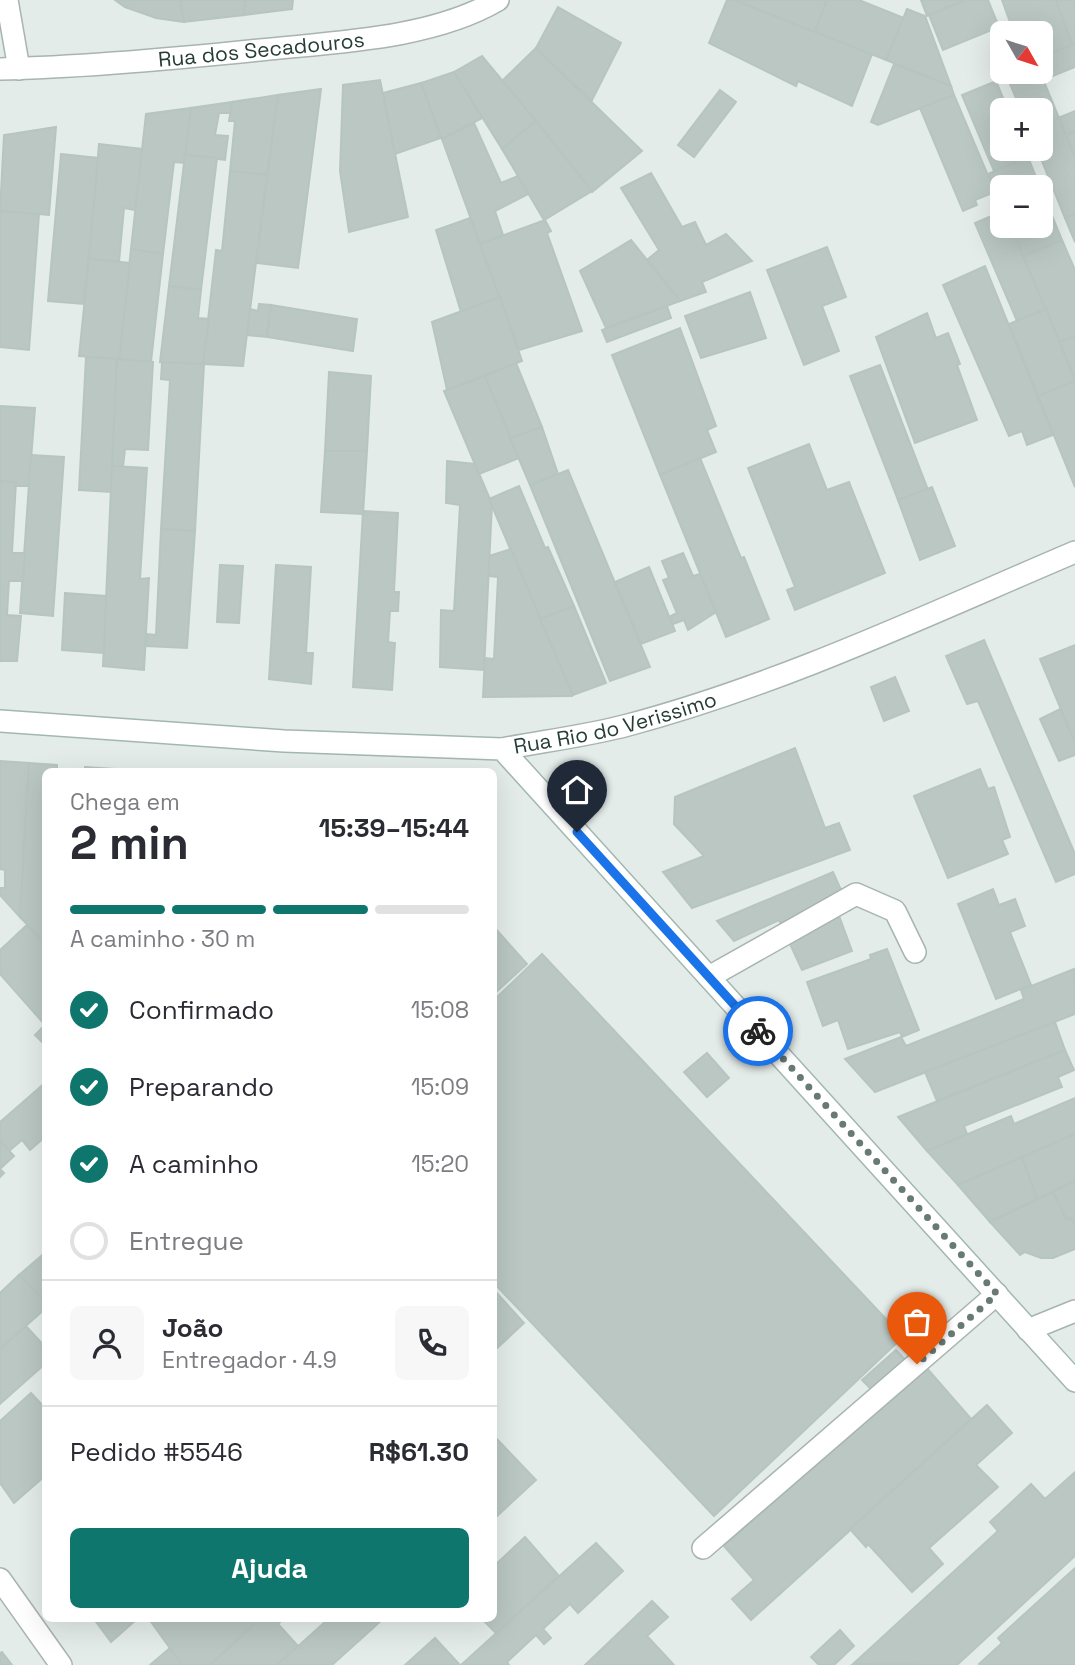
<!DOCTYPE html>
<html lang="pt">
<meta charset="utf-8">
<style>
:root{--surface:#fff;--page:#f7f7f7;--text:#2b2b33;--muted:#7c7c81;--line:#e1e1e2;--accent:#0f766e}
body{margin:0;font-family:"Space Grotesk",sans-serif;background:var(--page);color:var(--text);height:100vh;display:flex;flex-direction:column;font-size:26px;white-space:nowrap}
*{box-sizing:border-box;margin:0}
p{font-size:23px;color:var(--muted)}
.icon{flex:none;width:38px;height:38px;fill:none;stroke:currentColor;stroke-width:2;stroke-linecap:round;stroke-linejoin:round}
.map{position:relative;flex:1;overflow:hidden}
.panel{position:absolute;left:42px;top:768px;width:455px;height:854px;display:flex;flex-direction:column;background:var(--surface);border-radius:10px;box-shadow:0 7px 28px #0002}
.panel>*{flex:none}
.needle{width:46px;rotate:129deg}
.fabs{position:absolute;left:990px;top:21px;display:grid;gap:14px}
.fabs a{display:grid;place-items:center;width:63px;height:63px;border-radius:10px;background:var(--surface);box-shadow:0 7px 28px #0002;font-size:35px}
.pin{position:absolute;display:grid;place-items:center;width:60px;height:60px;color:#fff;margin:-72px -30px;border-radius:50% 50% 50% 0;rotate:-45deg;box-shadow:0 0 7px #0007}
.pin .icon{rotate:45deg}
.courier{position:absolute;display:grid;place-items:center;width:70px;height:70px;margin:-35px;border:5px solid #1a73e8;border-radius:50%;background:#fff;color:#222;box-shadow:0 2px 9px #0007}
.head em{font-style:normal;font-weight:700}
.head div{display:flex;flex-direction:column-reverse}
.head{display:flex;align-items:center;justify-content:space-between;height:119px;padding:0 28px}
h1{font-size:46px;font-weight:700;line-height:52px}
.bar{display:grid;grid-template-columns:repeat(4,1fr);gap:10px 7px;align-content:center;height:84px;padding:0 28px}
.bar i{height:9px;border-radius:5px;background:var(--line)}
.bar .on{background:var(--accent)}
.bar p{grid-column:span 4}
.line{display:flex;align-items:center;gap:18px;padding:0 28px;border-top:2px solid var(--line)}
.line div{flex:1}
.round{display:grid;place-items:center;flex:none;width:74px;height:74px;border-radius:10px;background:var(--page)}
ol{padding:0 28px;list-style:none}
li{display:flex;align-items:center;gap:21px;height:77px}
li p{margin-inline-start:auto}
li .icon{padding:7px;border-radius:50%;background:var(--accent);color:#fff;stroke-width:4}
li:last-child{color:var(--muted)}
li i{width:38px;height:38px;border:4px solid var(--line);border-radius:50%}
.cta{display:flex;gap:14px;margin-top:auto;padding:14px 28px}
.cta a{flex:1;height:80px;border-radius:10px;background:var(--accent);color:#fff;font-size:28px;font-weight:700;line-height:80px;text-align:center}
.map>svg:first-child{display:block}
.building{fill:#bac7c2;stroke:#b7c5c0;stroke-width:2}
.lines{fill:none;stroke-linecap:round;stroke-linejoin:round}
.lane-casing{stroke:#a7b4b0;stroke-width:24}
.street-casing{stroke:#a7b4b0;stroke-width:24}
.secondary-casing{stroke:#a3b7b1;stroke-width:24}
.lane{stroke:#fff;stroke-width:21}
.street{stroke:#fff;stroke-width:21}
.secondary{stroke:#fff;stroke-width:21}
.done{stroke:#687a75;stroke-width:7;stroke-dasharray:0 12.6}
.route{stroke:#1a73e8;stroke-width:9}
.labels{text-anchor:middle;stroke-width:6;stroke-linejoin:round;paint-order:stroke}
.street-label{font-size:21px;fill:#253c37;stroke:#f4f9f7}
</style>
<div class="map">
<svg width="1075" height="1665" viewBox="0 0 1075 1665">
<rect width="100%" height="100%" fill="#e4ece9"/>
<g class="building">
<polygon points="115,0 180,0 184,22 156,18 125,7"/>
<polygon points="180,0 245,0 244,15 184,22"/>
<polygon points="245,0 293,0 292,9 244,15"/>
<polygon points="727,0 734,0 872,54 852,106 798,81 796,86 709,43"/>
<polygon points="734,0 827,0 815,32"/>
<polygon points="827,0 859,0 904,18 886,60 815,32"/>
<polygon points="921,0 965,0 927,16"/>
<polygon points="965,0 988,0 999,27 943,50 929,15"/>
<polygon points="1002,0 1056,0 1072,45 1041,57 1041,33 1014,33"/>
<polygon points="1056,0 1075,0 1075,44 1072,45"/>
<polygon points="558,7 621,43 591,102 536,48"/>
<polygon points="907,9 925,16 951,86 886,60"/>
<polygon points="1075,44 1075,67 1043,80 1040,72 1041,57"/>
<polygon points="536,48 642,151 592,192 502,81"/>
<polygon points="482,56 536,121 502,149 454,72"/>
<polygon points="894,64 951,86 954,95 878,125 871,122"/>
<polygon points="454,72 482,118 442,139 421,83"/>
<polygon points="1005,72 1040,72 1059,118 1041,125 1041,110 1021,110"/>
<polygon points="380,80 408,217 349,232 340,171 343,85"/>
<polygon points="996,81 1008,110 1003,110 1003,149 1024,149 1028,157 994,171 962,95"/>
<polygon points="421,83 441,138 395,154 383,93"/>
<polygon points="321,89 298,268 256,263 278,95"/>
<polygon points="720,90 736,102 694,157 678,145"/>
<polygon points="278,95 267,175 230,171 235,121 229,121 232,102"/>
<polygon points="954,95 995,192 975,200 977,205 963,211 920,108"/>
<polygon points="232,102 230,113 219,113 215,135 228,136 225,160 185,155 191,108"/>
<polygon points="191,108 184,163 174,162 163,254 131,249 146,114"/>
<polygon points="1075,111 1075,131 1066,135 1058,118"/>
<polygon points="1059,118 1075,157 1075,214 1065,218 1037,149 1041,149 1041,125"/>
<polygon points="536,121 592,191 544,220 502,149"/>
<polygon points="474,123 501,183 518,176 528,194 495,211 503,235 480,244 442,139"/>
<polygon points="56,127 49,215 0,211 4,135"/>
<polygon points="1075,131 1075,157 1066,135"/>
<polygon points="99,144 142,149 135,210 124,208 119,262 89,259"/>
<polygon points="61,154 98,158 84,304 48,301"/>
<polygon points="185,155 217,158 201,290 169,286"/>
<polygon points="1028,157 1040,187 1003,187 1003,209 988,174"/>
<polygon points="230,171 267,175 243,366 203,364 216,250 222,251"/>
<polygon points="651,173 682,227 695,222 706,245 726,234 752,261 702,282 706,292 680,301 647,260 659,250 621,188"/>
<polygon points="1041,189 1062,240 1023,256 1010,226 1041,226"/>
<polygon points="0,211 39,214 29,350 0,347"/>
<polygon points="1003,211 1003,226 1010,226 1046,309 1017,321 975,223"/>
<polygon points="1075,214 1075,242 1065,218"/>
<polygon points="470,218 500,297 461,312 436,230"/>
<polygon points="545,220 551,231 547,233 582,331 519,350 480,244"/>
<polygon points="631,240 680,301 606,328 580,271"/>
<polygon points="1062,240 1075,270 1075,336 1060,342 1023,256"/>
<polygon points="827,247 846,297 822,306 839,351 804,365 767,270"/>
<polygon points="131,249 163,254 151,362 119,359"/>
<polygon points="89,259 130,263 119,359 79,356"/>
<polygon points="985,266 1053,435 1027,445 1022,431 1009,436 943,285"/>
<polygon points="169,286 201,290 198,318 209,319 203,364 160,362"/>
<polygon points="750,292 766,338 701,358 685,316"/>
<polygon points="500,297 522,361 447,390 432,322"/>
<polygon points="259,304 271,305 267,337 247,335 250,309 258,311"/>
<polygon points="271,305 357,319 353,351 267,337"/>
<polygon points="667,306 671,318 607,342 602,330"/>
<polygon points="1046,309 1075,381 1038,396 1009,324"/>
<polygon points="927,313 936,338 948,333 960,364 957,365 977,420 915,443 876,337"/>
<polygon points="680,328 716,426 707,430 716,452 660,475 612,355"/>
<polygon points="1075,336 1075,379 1060,342"/>
<polygon points="86,357 117,359 111,492 79,490"/>
<polygon points="117,359 153,362 148,450 125,449 123,467 112,466"/>
<polygon points="162,362 204,364 195,531 161,529 170,380 161,379"/>
<polygon points="516,363 542,427 510,438 485,376"/>
<polygon points="880,365 928,490 898,500 850,376"/>
<polygon points="329,372 371,376 367,451 325,451"/>
<polygon points="485,376 519,458 479,474 444,391"/>
<polygon points="1075,381 1075,487 1038,396"/>
<polygon points="0,406 35,408 29,486 16,486 16,482 0,481"/>
<polygon points="542,427 558,474 530,485 510,438"/>
<polygon points="809,444 827,490 849,482 885,573 795,610 787,590 795,587 748,468"/>
<polygon points="325,451 367,451 363,514 321,512"/>
<polygon points="31,455 64,457 53,616 20,613"/>
<polygon points="700,458 741,558 744,557 769,619 726,637 660,475"/>
<polygon points="447,461 475,464 492,504 484,670 440,667 441,610 454,611 460,505 446,503"/>
<polygon points="112,466 147,468 140,579 149,578 144,670 103,666"/>
<polygon points="568,470 650,667 610,681 530,485"/>
<polygon points="0,481 16,482 12,553 25,553 23,581 9,581 7,615 21,616 17,661 0,661"/>
<polygon points="519,486 545,548 548,547 574,606 540,619 489,499"/>
<polygon points="932,487 955,546 920,560 898,500"/>
<polygon points="363,511 398,513 394,592 399,592 398,611 390,611 388,642 395,643 392,690 353,687"/>
<polygon points="161,529 195,531 187,648 146,646 147,634 156,635"/>
<polygon points="511,549 573,695 572,696 483,697 485,658 494,659 498,577 489,576 489,556"/>
<polygon points="683,553 693,576 700,574 716,612 688,630 684,620 673,624 669,617 677,613 663,580 669,578 662,561"/>
<polygon points="220,565 243,566 239,623 217,622"/>
<polygon points="276,565 311,567 306,653 313,653 311,684 269,679"/>
<polygon points="649,567 675,631 641,644 615,582"/>
<polygon points="65,593 106,596 104,653 62,650"/>
<polygon points="574,606 606,683 573,695 540,619"/>
<polygon points="984,640 1075,854 1075,874 1056,882 978,701 967,704 946,656"/>
<polygon points="1075,645 1075,743 1040,659"/>
<polygon points="895,677 909,711 884,721 871,687"/>
<polygon points="1060,709 1075,743 1075,755 1059,761 1040,719"/>
<polygon points="795,748 825,828 839,823 850,850 692,908 663,872 704,856 674,824 675,797"/>
<polygon points="0,761 29,763 20,917 0,895 0,888 5,888 5,870 0,869"/>
<polygon points="29,763 57,765 57,772 46,772 46,944 20,917"/>
<polygon points="85,767 114,769 114,772 85,772"/>
<polygon points="980,769 988,789 994,787 1010,837 1002,840 1008,854 948,878 914,796"/>
<polygon points="833,872 850,910 838,913 852,951 802,970 779,920 734,941 717,921"/>
<polygon points="993,889 999,905 1015,899 1025,926 1010,932 1031,985 996,999 958,904"/>
<polygon points="27,925 46,944 45,1025 0,974 0,950"/>
<polygon points="494,927 527,964 494,994"/>
<polygon points="887,949 919,1030 902,1037 900,1032 848,1049 838,1020 823,1026 807,982 871,959 870,955"/>
<polygon points="542,954 903,1337 714,1516 494,1283 494,1000"/>
<polygon points="1074,969 1075,1014 875,1092 845,1059 901,1037 906,1046 1024,999 1021,990"/>
<polygon points="1055,1022 1065,1050 937,1101 925,1072"/>
<polygon points="45,1025 46,1025 46,1046 35,1035"/>
<polygon points="1065,1050 1074,1070 1058,1077 1062,1087 964,1126 967,1134 927,1151 898,1117"/>
<polygon points="707,1053 729,1078 707,1097 684,1072"/>
<polygon points="46,1082 46,1136 30,1150 22,1140 9,1151 0,1141 0,1122"/>
<polygon points="1075,1098 1075,1134 958,1185 927,1151 1011,1116 1014,1124"/>
<polygon points="1075,1134 1075,1181 1037,1199 1022,1157"/>
<polygon points="0,1141 14,1156 0,1169 4,1173 0,1177"/>
<polygon points="1022,1157 1037,1199 990,1222 958,1185"/>
<polygon points="1075,1181 1075,1225 1071,1218 1066,1219 1053,1192"/>
<polygon points="1053,1192 1066,1219 1071,1218 1075,1225 1075,1249 1053,1258 1041,1258 1025,1252 1020,1255 990,1222"/>
<polygon points="46,1252 46,1303 19,1275"/>
<polygon points="19,1275 46,1303 46,1308 0,1349 0,1293"/>
<polygon points="494,1290 524,1323 494,1351"/>
<polygon points="26,1326 46,1348 46,1363 0,1404 0,1349"/>
<polygon points="896,1350 909,1364 876,1394 862,1380"/>
<polygon points="925,1366 972,1420 751,1620 732,1599 754,1580 724,1546"/>
<polygon points="31,1393 46,1409 46,1475 14,1503 0,1483 0,1421"/>
<polygon points="987,1405 1012,1433 976,1465 998,1487 929,1548 943,1564 912,1592 868,1544 866,1547 850,1529"/>
<polygon points="494,1436 536,1480 496,1517 494,1514"/>
<polygon points="1075,1472 1075,1556 957,1665 853,1664 998,1531 990,1522 1031,1484 1045,1499"/>
<polygon points="525,1537 559,1576 496,1633 482,1619 494,1619 494,1566"/>
<polygon points="596,1543 623,1571 578,1613 570,1604 543,1629 551,1638 544,1644 536,1635 507,1662 509,1665 461,1665"/>
<polygon points="1075,1568 1075,1665 980,1665 979,1664 1002,1643 998,1638"/>
<polygon points="652,1601 668,1617 647,1636 674,1665 585,1665"/>
<polygon points="94,1619 137,1619 111,1642"/>
<polygon points="149,1619 260,1619 210,1665 182,1665"/>
<polygon points="260,1619 283,1619 278,1624 298,1646 277,1665 210,1665"/>
<polygon points="322,1619 383,1619 332,1665 277,1665 325,1622"/>
<polygon points="840,1630 854,1646 834,1665 819,1665 811,1657"/>
<polygon points="435,1638 460,1665 405,1665"/>
<polygon points="170,1648 182,1665 150,1665"/>
<polygon points="2,1652 12,1665 0,1665 0,1653"/>
</g>
<g class="lines">
<g class="lane-casing">
<polyline id="lane" points="709,977 856,894 895,911 915,952"/>
</g>
<g class="street-casing">
<g id="street">
<polyline points="7,0 19,69"/>
<path id="s1" d="M0,69C87,67 173,59 260,50C336,42 432,39 498,0"/>
<path id="s2" d="M502,749C544,741 587,736 628,725C782,684 929,614 1075,552"/>
<polyline points="1028,1330 1075,1311"/>
<polyline points="703,1548 997,1294"/>
<polyline points="0,1579 61,1665"/>
</g>
</g>
<g class="secondary-casing">
<polyline id="secondary" points="0,721 284,741 502,749 1075,1381"/>
</g>
<use href="#lane" class="lane"/>
<use href="#street" class="street"/>
<use href="#secondary" class="secondary"/>
</g>
<g class="lines">
<polyline class="done" points="758,1031 997,1294 917,1364"/>
<polyline class="route" points="577,832 758,1031"/>
</g>
<g class="labels">
<g class="street-label">
<text dy="7" stroke="none"><textPath href="#s1" startOffset="262">Rua dos Secadouros</textPath></text>
<text dy="7" stroke="none"><textPath href="#s2" startOffset="116">Rua Rio do Verissimo</textPath></text>
</g>
</g>
</svg>
<div class="fabs">
<a><svg class="needle" viewBox="-14 -14 28 28"><path d="M0-13l5 13h-10z" fill="#e53935"/><path d="M0 13l5-13h-10z" fill="#7c7c81"/></svg></a>
<a>+</a>
<a>−</a>
</div>
<div class="pin" style="left:917px;top:1364px;background:#ea580c"><svg class="icon" aria-label="bag" viewBox="0 0 24 24"><path d="M5 8h14l-1 12H6zM9 8a3 3 0 0 1 6 0"/></svg></div>
<div class="pin" style="left:577px;top:832px;background:#1f2937"><svg class="icon" aria-label="home" viewBox="0 0 24 24"><path d="M3 11l9-7 9 7M6 9v11h12V9"/></svg></div>
<div class="courier" style="left:758px;top:1031px"><svg class="icon" aria-label="bike" viewBox="0 0 24 24"><circle cx="6" cy="16" r="4"/><circle cx="18" cy="16" r="4"/><path d="M6 16l4-8h5l3 8M10 8l3 8H6M13 5h3"/></svg></div>
<section class="panel">
<div class="head"><div><h1>2 min</h1><p>Chega em</p></div><em>15:39–15:44</em></div>
<div class="bar"><i class="on"></i><i class="on"></i><i class="on"></i><i></i><p>A caminho · 30 m</p></div>
<ol>
<li><svg class="icon" aria-label="check" viewBox="0 0 24 24"><path d="M5 12l5 5 9-10"/></svg>Confirmado<p>15:08</p></li>
<li><svg class="icon" aria-label="check" viewBox="0 0 24 24"><path d="M5 12l5 5 9-10"/></svg>Preparando<p>15:09</p></li>
<li><svg class="icon" aria-label="check" viewBox="0 0 24 24"><path d="M5 12l5 5 9-10"/></svg>A caminho<p>15:20</p></li>
<li><i></i>Entregue</li>
</ol>
<div class="line" style="height:126px"><a class="round"><svg class="icon" aria-label="person" viewBox="0 0 24 24"><circle cx="12" cy="8" r="4"/><path d="M4 21q1-7 8-7t8 7"/></svg></a><div><b>João</b><p>Entregador · 4.9</p></div><a class="round"><svg class="icon" aria-label="phone" viewBox="0 0 24 24"><path d="M5 4h4l2 5-3 2q2 4 5 5l2-3 5 2v4C11 20 4 13 5 4z"/></svg></a></div>
<div class="line" style="height:91px"><div>Pedido #5546</div><b>R$61.30</b></div>
<div class="cta"><a>Ajuda</a></div>
</section>
</div>
